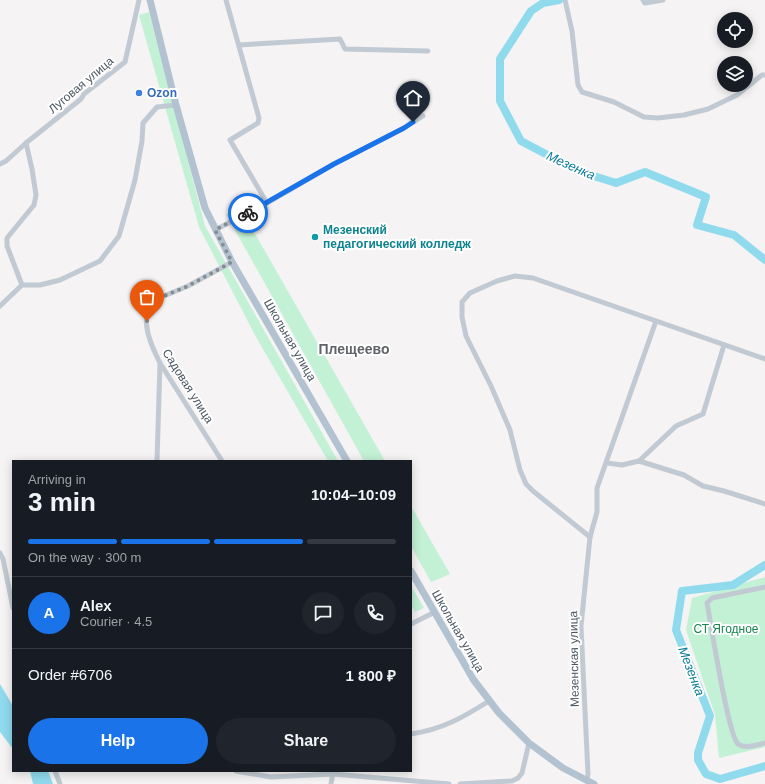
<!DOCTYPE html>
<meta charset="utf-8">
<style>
:root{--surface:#171b24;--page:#20242c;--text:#f1f3f6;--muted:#9ea1a6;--line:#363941;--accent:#1a73e8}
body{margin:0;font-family:Helvetica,sans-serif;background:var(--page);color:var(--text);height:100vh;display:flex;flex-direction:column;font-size:15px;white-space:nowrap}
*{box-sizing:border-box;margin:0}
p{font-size:13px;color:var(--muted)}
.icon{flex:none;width:22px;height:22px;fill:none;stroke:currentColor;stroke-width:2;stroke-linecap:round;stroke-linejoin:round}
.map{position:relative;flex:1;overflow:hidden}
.side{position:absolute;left:12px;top:460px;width:400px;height:312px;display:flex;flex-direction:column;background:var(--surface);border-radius:0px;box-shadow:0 2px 10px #0003}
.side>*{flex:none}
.fabs{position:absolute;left:717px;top:12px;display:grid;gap:8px}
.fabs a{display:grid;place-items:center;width:36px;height:36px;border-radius:50%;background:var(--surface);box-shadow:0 2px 10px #0003;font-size:20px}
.pin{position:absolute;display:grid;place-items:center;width:34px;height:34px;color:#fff;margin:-41px -17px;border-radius:50% 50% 50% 0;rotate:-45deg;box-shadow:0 0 4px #0007}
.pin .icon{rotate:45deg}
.courier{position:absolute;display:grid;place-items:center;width:40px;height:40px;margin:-20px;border:3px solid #1a73e8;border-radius:50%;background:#fff;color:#222;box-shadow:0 1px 5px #0007}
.head em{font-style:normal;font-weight:600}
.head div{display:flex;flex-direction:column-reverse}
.head{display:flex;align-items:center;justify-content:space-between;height:68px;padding:0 16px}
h1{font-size:26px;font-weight:600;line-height:30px}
.bar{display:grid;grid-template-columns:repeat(4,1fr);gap:6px 4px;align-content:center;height:48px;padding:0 16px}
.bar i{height:5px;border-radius:3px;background:var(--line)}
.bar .current{background:var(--accent)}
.bar p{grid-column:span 4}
.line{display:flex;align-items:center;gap:10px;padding:0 16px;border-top:1px solid var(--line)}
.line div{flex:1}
.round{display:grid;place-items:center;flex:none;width:42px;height:42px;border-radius:21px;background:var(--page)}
.action{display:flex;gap:8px;margin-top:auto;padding:8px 16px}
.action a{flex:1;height:46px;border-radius:24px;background:var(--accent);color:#fff;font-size:16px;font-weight:600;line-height:46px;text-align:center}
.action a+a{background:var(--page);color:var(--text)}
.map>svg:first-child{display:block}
.green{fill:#c3f1d5}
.water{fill:#90daee}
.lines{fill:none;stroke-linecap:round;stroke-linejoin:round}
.river{stroke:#90daee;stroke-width:8}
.minor{stroke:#c1cad2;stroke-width:5}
.major{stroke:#b3c2d1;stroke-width:7}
.done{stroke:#868d94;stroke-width:4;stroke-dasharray:0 7.2}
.route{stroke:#1a73e8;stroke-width:5}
.shop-dot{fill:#3f7fe0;stroke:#fff;stroke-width:1.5}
.culture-dot{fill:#0f9aa8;stroke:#fff;stroke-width:1.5}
.labels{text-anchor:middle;stroke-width:4;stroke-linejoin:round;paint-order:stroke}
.street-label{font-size:12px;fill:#4a5661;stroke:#fff}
.shop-label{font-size:12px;font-weight:bold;fill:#366cbe;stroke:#fff;text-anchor:start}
.culture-label{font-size:12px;font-weight:bold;fill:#0d838f;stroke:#fff;text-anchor:start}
.park-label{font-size:12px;fill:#17864f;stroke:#fff}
.water-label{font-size:13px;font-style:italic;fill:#0c7c9b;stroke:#fff}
.quarter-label{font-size:14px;font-weight:bold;fill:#5f6368;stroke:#fff}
</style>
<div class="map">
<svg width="765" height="784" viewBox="0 0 765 784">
<rect width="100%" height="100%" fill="#f5f3f3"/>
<g class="green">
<polygon points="149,12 205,226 338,461 328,461 256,337 199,227 139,15"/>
<polygon points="242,211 385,461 364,461 226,214"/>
<polygon points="411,506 450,574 431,582 411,546"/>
<polygon points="765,577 765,747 719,758 715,715 686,630 692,598"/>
<polygon points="411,586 424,608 415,612 411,605"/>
</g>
<g class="water">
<polygon points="0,684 13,706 13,749 0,732"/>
<polygon points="30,771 48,771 53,784 33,784"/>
</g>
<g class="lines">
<g class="river">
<polyline points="559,0 543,3 531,11 500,59 500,101 521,141 578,171 616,183 645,172 706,197 697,225 734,235 765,260"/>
<polyline points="765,565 733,585 682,591 676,630 710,716 698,753 698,760 706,774 720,779 765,766"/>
</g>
<g class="minor">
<polyline points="565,0 572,31 578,85 582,92 614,102 644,117 658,118 684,115 708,109 737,95 762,75 765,75"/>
<polyline points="643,0 645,3 663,0"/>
<polyline points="239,45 340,39 345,49 428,51"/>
<polyline points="0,164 6,161 26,143 81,99 84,94 125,62 139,0"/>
<polyline points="267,203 334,164 404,128 423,116"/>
<polyline points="215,230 267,203 230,140 258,123 259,118 226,0"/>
<polyline points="22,285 7,246 7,238 34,205 36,195 32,169 26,143"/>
<polyline points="0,306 22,285 40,285 60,280 100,261 119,236 135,180 142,141 143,123 157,107 176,105"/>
<polyline points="157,461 160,363"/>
<path d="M222,461L160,363C151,345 139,320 152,301L188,286L232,262"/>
<polyline points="639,461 684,475 703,486 724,491 765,504"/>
<polyline points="607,463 622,465 639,461 676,426 703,414 724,345"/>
<polyline points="590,537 533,491 526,484 520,470 510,430 491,386 466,336 462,317 462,302 470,293 497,281 515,276 533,278 765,359"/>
<polyline points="0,553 3,559 13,608"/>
<path d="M765,587L712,598L707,603C711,624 728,735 738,744C745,749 757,745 765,743"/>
<polyline points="411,624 435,612"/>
<path d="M411,734C443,729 462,718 489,701"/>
<polyline points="55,771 60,784"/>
<polyline points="236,771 271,777 333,774 449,784"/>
<polyline points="587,781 588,774 581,626 590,537 597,512 597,488 656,321"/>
<polyline points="331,784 333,772"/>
<polyline points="460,784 512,781 518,778 522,773 529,743"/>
</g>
<g class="major">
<polyline points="150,0 176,105 205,208 232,262 347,461"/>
<polyline points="411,571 473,679 499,713 529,743 563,768 594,784"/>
</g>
</g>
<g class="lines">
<polyline class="done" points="147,321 147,312 152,301 188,286 232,262 215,230 248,213"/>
<polyline class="route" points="248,213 334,164 404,128 413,122"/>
</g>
<circle class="shop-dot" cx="139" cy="93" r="4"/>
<circle class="culture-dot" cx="315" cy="237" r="4"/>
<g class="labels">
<g class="street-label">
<text transform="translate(81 85) rotate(-40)" y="4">Луговая улица</text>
<text transform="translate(290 340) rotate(60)" y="4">Школьная улица</text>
<text transform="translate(188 386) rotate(58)" y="4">Садовая улица</text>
<text transform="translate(458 631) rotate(60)" y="4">Школьная улица</text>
<text transform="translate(574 659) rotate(-91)" y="4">Мезенская улица</text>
</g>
<g class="shop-label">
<text x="147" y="97">Ozon</text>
</g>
<g class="culture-label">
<text x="323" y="234">Мезенский<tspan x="323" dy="14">педагогический колледж</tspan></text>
</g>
<g class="park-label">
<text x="726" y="633">СТ Ягодное</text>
</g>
<g class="water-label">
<text transform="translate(571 165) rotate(24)" y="5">Мезенка</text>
<text transform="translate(692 671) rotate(69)" y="5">Мезенка</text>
</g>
<g class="quarter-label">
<text x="354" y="354">Плещеево</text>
</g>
</g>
</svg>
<div class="fabs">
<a><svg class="icon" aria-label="locate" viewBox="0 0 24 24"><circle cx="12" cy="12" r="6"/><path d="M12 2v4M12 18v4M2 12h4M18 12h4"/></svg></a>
<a><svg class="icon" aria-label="layers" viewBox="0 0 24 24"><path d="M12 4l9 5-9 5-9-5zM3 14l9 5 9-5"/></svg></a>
</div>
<div class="pin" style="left:147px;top:321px;background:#ea580c"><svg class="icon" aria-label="bag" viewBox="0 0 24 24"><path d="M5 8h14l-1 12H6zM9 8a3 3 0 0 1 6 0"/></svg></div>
<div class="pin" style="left:413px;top:122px;background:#1f2937"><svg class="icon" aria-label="home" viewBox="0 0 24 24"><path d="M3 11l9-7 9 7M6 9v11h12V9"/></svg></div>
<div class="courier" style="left:248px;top:213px"><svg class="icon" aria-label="bike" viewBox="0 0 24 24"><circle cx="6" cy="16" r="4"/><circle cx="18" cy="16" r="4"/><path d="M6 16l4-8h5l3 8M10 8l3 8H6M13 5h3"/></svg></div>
<section class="side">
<div class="head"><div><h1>3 min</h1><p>Arriving in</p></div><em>10:04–10:09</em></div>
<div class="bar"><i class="current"></i><i class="current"></i><i class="current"></i><i></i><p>On the way · 300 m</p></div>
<div class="line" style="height:72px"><b class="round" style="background:var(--accent);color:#fff">A</b><div><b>Alex</b><p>Courier · 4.5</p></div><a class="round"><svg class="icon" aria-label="chat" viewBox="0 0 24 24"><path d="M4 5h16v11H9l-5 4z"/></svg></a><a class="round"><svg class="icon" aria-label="phone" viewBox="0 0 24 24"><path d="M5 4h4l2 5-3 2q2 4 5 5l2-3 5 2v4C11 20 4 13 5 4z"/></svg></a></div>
<div class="line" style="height:52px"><div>Order #6706</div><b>1 800 ₽</b></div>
<div class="action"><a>Help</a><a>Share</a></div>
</section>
</div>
